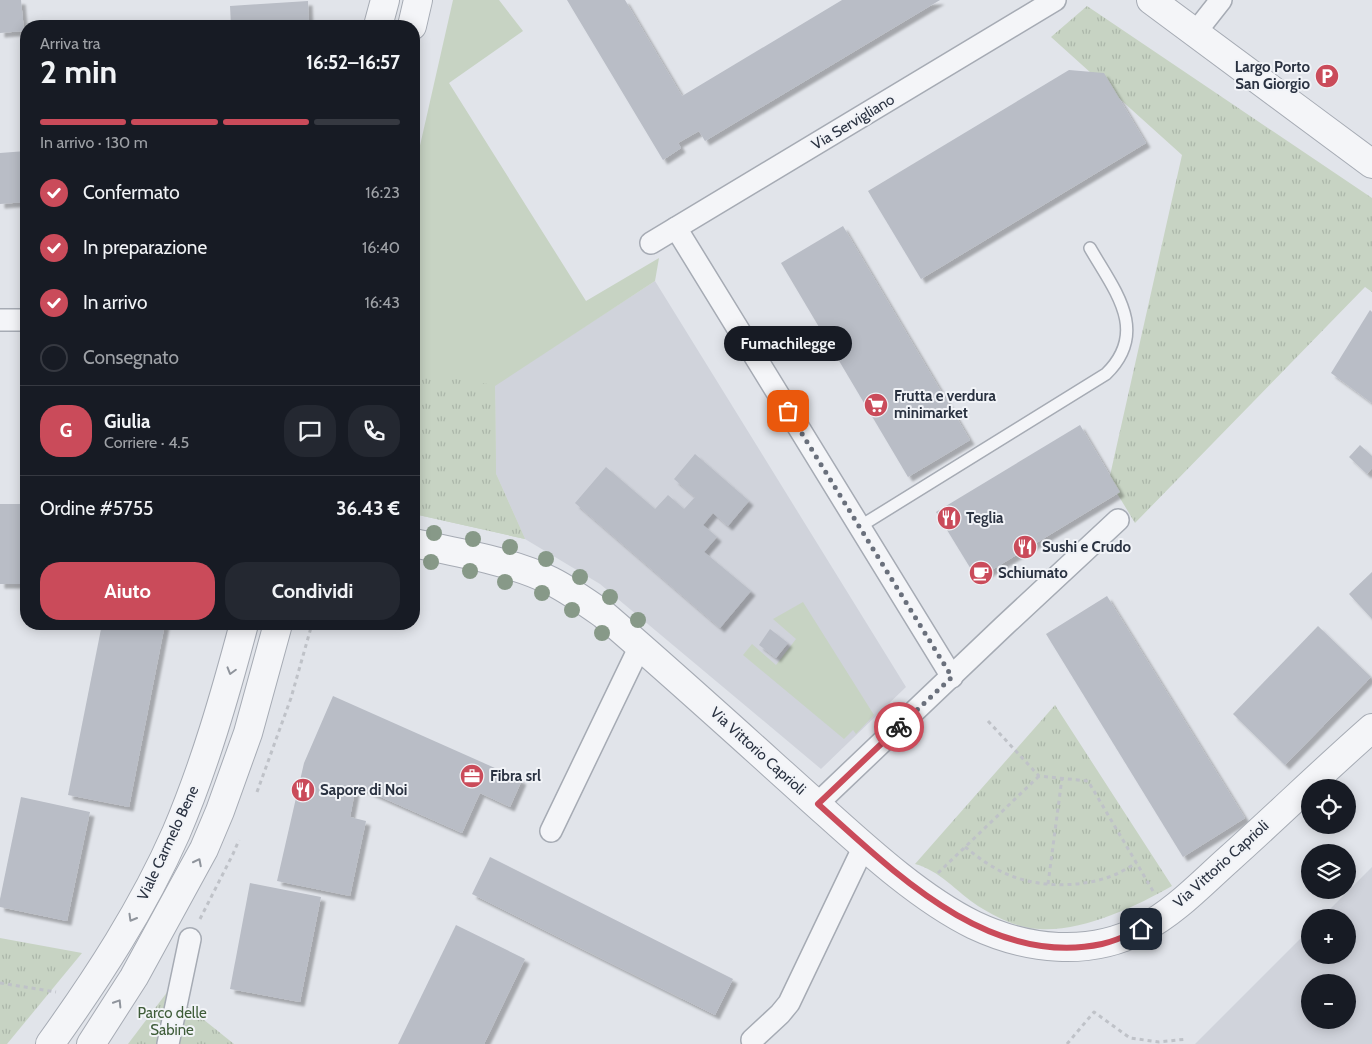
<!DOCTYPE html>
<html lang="it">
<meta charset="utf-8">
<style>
:root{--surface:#171b24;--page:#242831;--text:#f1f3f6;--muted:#9ea1a6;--line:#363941;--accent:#ca4b5a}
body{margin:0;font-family:Cabin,sans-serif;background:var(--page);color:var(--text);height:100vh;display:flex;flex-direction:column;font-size:19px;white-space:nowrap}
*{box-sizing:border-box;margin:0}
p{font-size:16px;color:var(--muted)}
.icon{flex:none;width:28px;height:28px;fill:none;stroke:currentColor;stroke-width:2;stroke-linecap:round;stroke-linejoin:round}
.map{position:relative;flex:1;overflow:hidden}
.sheet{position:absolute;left:20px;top:20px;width:400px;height:610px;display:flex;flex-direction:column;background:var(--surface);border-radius:20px;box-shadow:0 2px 12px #0003}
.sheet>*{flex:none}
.buttons{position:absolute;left:1301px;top:779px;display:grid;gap:10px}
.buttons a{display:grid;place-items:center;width:55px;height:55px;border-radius:50%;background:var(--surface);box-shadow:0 2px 12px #0003;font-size:25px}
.pin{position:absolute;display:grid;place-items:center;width:42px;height:42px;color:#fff;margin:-21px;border-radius:10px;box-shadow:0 2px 8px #0006}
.courier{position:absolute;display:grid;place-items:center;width:50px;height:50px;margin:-25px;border:4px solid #ca4b5a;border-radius:50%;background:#fff;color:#222;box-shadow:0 1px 6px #0007}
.bubble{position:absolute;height:35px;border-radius:18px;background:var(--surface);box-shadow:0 2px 12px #0003;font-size:16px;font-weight:700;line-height:35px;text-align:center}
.headline em{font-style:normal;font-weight:700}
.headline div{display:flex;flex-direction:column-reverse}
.headline{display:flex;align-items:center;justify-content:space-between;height:85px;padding:0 20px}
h1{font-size:32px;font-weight:700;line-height:38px}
.bar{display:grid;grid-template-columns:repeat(4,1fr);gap:8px 5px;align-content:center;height:60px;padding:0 20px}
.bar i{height:6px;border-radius:4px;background:var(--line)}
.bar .selected{background:var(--accent)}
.bar p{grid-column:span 4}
.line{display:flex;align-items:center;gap:12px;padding:0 20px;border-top:1px solid var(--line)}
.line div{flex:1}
.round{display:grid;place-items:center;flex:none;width:52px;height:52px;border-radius:20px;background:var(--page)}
ol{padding:0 20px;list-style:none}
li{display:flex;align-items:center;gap:15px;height:55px}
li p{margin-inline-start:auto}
li .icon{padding:5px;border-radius:50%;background:var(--accent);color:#fff;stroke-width:4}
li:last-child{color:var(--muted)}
li i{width:28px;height:28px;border:2px solid var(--line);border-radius:50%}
.button{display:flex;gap:10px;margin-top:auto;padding:10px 20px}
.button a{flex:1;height:58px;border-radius:20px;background:var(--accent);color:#fff;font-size:20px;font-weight:700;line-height:58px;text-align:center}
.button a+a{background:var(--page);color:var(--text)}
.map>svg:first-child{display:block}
.built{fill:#d0d3db;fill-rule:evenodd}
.grass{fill:#c7d3c3}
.park{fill:url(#park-tufts)}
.building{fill:#b9bdc6;filter:url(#shadow)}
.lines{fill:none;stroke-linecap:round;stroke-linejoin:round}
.service-casing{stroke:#a6abb4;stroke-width:14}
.minor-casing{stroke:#a6abb4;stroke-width:24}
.tertiary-casing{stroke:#a6abb4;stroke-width:30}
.path{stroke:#bfc2c8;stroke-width:3;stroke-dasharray:4 4;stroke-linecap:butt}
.service{stroke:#f4f5f8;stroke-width:11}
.minor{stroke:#f4f5f8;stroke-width:21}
.tertiary{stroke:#f4f5f8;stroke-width:28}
.tree{fill:#879988}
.oneway{stroke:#8f949c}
.done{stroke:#6a707c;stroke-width:5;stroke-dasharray:0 9}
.route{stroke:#ca4b5a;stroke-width:6}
.labels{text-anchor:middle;stroke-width:4;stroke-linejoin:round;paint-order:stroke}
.poi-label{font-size:15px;font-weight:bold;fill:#2a3241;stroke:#f1f3f7;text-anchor:start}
.street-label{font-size:15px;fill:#2a3241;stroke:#f1f3f7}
.park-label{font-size:15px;fill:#3e5c38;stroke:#f1f3f7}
</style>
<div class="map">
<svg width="1372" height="1044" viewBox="0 0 1372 1044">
<defs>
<pattern id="park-tufts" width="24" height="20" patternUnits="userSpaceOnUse" patternTransform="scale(1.25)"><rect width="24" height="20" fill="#c7d3c3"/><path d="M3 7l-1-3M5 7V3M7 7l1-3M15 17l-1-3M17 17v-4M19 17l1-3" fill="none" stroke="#abb6a9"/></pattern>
<filter id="shadow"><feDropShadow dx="4.5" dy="4.5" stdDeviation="1" flood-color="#0004"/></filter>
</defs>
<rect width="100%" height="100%" fill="#e1e4ea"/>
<g class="built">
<polygon points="655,281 906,687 821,769 600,584 525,539 496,474 495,385"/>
<path d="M1372,867V1044H1195L1310,929V955H1348V918L1322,917ZM1310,982H1348V1020H1310Z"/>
</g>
<g class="grass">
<polygon points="453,0 499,0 523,31 449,83 586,301 659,258 655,281 495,386 496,474 525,539 414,514 414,172"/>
<polygon points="803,602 874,715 856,734 853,730 844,739 743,655 752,644 776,665 796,639 773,619"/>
</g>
<g class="park">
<polygon points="1087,6 1372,198 1372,292 1365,287 1135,523 1109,480 1182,155 1051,37"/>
<polygon points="414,373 495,385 496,474 525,539 414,514"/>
<path d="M1055,705L1172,886C1135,907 1082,932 1039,929C1017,928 996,917 978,906C957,892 939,870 915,864Z"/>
<polygon points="0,938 82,953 7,1044 0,1044"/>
<polygon points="168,991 234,1044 128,1044"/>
</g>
<g class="building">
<polygon points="0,0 21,0 24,31 0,33"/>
<polygon points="567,0 625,0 682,96 842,0 940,0 705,141 699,131 678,143 681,148 663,160"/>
<polygon points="308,1 309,26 231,26 230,6"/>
<polygon points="1069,70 1104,73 1146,143 921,279 868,191"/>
<polygon points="26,151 26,202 0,204 0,153"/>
<polygon points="843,226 970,440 908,477 781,263"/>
<polygon points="1370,310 1372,312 1372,403 1331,373"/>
<polygon points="1080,425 1120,492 977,579 936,512"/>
<polygon points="1360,445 1372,456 1372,468 1367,474 1349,457"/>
<polygon points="695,454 749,501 728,526 713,513 703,525 717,537 704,552 751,591 720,628 575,503 606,467 655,509 668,495 684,509 695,497 674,479"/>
<rect x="0" y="504" width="26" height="80"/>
<polygon points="1372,572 1372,619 1349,594"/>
<polygon points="1107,596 1245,818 1183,857 1046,634"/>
<polygon points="102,624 165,624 129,807 68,795"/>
<polygon points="1318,626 1371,677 1285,765 1233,714"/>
<polygon points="770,629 788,643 776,658 759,645"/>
<polygon points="333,696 522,780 510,807 480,793 462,833 356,786 350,817 366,821 350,896 277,881 304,763"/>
<polygon points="21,797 90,812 67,921 0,907 0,899"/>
<polygon points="490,857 733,979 715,1015 472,894"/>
<polygon points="250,883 321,897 300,1002 230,989"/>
<polygon points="456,925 525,959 484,1044 398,1044"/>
</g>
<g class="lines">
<g class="service-casing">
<path id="service" d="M859,527L1106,374C1150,331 1114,290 1090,248"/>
</g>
<g class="minor-casing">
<g id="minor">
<polyline points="1195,33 1221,0"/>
<polyline points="676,228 952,677"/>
<polyline points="651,243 1055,0"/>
<polyline points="0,320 26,320"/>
<polyline points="817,804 1004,626 1118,520"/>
<polyline points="551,831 640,646"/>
<polyline points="752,1040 780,1014 789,1003 864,846"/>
<polyline points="168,1044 190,939"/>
</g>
</g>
<g class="tertiary-casing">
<g id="tertiary">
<polyline points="1151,0 1372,164"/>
<polyline points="378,26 385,0"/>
<polyline points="412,26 418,0"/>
<path d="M414,543C458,553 511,561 551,581C569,590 586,602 603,614C674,675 743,738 813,801C860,843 917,897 974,925C1027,950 1089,957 1142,929C1175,912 1202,883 1229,859C1277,816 1323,771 1372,728"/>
<path d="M50,1044C98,977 143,908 176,833C205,765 225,695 244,624"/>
<polyline points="91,1044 134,977 204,849 220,811 248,733 278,624"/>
</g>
</g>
<g class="path">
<polyline points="988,721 1039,776 1088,781 1153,891"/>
<polyline points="257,792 291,698 312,624"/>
<path d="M965,847C973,853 981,860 990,865C1023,887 1071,890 1109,877C1118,874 1128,868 1136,863"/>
<polyline points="938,873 1039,776"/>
<polyline points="1048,884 1062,778"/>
<polyline points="200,919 233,854 239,840"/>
<polyline points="0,983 56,992"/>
<polyline points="1067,1044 1094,1012 1130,1038 1159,1042 1187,1039"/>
</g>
<use href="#service" class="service"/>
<use href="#minor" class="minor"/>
<use href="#tertiary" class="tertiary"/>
</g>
<g class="tree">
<circle cx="434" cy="533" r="8"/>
<circle cx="473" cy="539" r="8"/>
<circle cx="510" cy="547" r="8"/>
<circle cx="546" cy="559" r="8"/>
<circle cx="431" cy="562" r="8"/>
<circle cx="470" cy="571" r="8"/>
<circle cx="580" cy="577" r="8"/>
<circle cx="505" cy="582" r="8"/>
<circle cx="542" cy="593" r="8"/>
<circle cx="610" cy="597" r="8"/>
<circle cx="572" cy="610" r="8"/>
<circle cx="638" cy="620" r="8"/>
<circle cx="602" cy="633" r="8"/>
</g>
<defs><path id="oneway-chevron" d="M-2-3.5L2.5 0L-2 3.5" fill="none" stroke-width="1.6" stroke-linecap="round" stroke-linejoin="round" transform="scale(1.25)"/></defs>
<g class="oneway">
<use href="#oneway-chevron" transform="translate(231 671) rotate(106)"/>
<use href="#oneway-chevron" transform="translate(198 862) rotate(-63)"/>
<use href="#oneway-chevron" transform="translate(132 918) rotate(120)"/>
<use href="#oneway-chevron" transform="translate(118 1003) rotate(-58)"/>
</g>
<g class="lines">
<polyline class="done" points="788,411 952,677 899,727"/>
<path class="route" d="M899,727L818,804C895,873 989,968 1102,944C1116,941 1128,935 1141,929"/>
</g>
<defs>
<g id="parking-disc" transform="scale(1.25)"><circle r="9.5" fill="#ca4b5a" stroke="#f1f3f7"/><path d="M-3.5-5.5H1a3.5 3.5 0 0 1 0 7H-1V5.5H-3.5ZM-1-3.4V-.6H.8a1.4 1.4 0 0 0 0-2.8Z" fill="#fff"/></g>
<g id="supermarket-disc" transform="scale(1.25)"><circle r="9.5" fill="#ca4b5a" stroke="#f1f3f7"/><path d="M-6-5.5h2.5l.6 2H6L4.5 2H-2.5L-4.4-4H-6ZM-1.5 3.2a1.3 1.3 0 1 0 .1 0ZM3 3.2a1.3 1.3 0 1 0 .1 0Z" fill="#fff"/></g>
<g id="restaurant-disc" transform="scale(1.25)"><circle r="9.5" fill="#ca4b5a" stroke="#f1f3f7"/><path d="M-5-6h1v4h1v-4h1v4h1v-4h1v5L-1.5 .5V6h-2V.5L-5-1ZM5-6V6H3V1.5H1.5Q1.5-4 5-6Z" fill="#fff"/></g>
<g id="cafe-disc" transform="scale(1.25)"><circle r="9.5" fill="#ca4b5a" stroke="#f1f3f7"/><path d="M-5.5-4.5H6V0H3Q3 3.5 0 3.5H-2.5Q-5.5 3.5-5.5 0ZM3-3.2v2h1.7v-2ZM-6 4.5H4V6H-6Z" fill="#fff"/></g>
<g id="office-disc" transform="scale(1.25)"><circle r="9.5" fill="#ca4b5a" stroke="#f1f3f7"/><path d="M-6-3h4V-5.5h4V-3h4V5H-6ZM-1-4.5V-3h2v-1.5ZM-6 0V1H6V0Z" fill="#fff"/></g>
</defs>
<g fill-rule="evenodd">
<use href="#parking-disc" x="1327" y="76"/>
<use href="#supermarket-disc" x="876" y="405"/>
<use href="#restaurant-disc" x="949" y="518"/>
<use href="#restaurant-disc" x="1025" y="547"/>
<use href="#cafe-disc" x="981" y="573"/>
<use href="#office-disc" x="472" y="776"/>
<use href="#restaurant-disc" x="303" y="790"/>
</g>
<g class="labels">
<g class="poi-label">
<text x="1310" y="72" text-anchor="end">Largo Porto<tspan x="1310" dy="17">San Giorgio</tspan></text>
<text x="894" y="401">Frutta e verdura<tspan x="894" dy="17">minimarket</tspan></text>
<text x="966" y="523">Teglia</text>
<text x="1042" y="552">Sushi e Crudo</text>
<text x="998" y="578">Schiumato</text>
<text x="490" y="781">Fibra srl</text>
<text x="320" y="795">Sapore di Noi</text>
</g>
<g class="street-label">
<text transform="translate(853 122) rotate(-31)" y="5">Via Servigliano</text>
<text transform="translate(758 751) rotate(42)" y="5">Via Vittorio Caprioli</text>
<text transform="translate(168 843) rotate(-65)" y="5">Viale Carmelo Bene</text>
<text transform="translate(1221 864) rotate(-42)" y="5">Via Vittorio Caprioli</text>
</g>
<g class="park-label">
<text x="172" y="1018">Parco delle<tspan x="172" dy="17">Sabine</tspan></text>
</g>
</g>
</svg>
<div class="buttons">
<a><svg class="icon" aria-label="locate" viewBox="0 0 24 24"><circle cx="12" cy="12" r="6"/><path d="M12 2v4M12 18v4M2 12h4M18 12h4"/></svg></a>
<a><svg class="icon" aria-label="layers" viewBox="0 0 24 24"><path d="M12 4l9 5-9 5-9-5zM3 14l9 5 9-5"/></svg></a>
<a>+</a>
<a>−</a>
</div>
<div class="pin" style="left:788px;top:411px;background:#ea580c"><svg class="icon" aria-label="bag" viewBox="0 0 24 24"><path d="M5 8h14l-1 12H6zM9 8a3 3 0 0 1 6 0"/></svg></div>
<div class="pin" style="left:1141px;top:929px;background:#1f2937"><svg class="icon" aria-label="home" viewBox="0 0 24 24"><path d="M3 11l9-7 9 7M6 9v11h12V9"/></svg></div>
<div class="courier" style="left:899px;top:727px"><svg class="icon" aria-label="bike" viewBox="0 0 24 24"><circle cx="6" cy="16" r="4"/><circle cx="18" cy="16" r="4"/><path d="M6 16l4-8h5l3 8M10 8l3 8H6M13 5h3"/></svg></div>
<div class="bubble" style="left:724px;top:326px;width:128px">Fumachilegge</div>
<section class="sheet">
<div class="headline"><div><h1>2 min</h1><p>Arriva tra</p></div><em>16:52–16:57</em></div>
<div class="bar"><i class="selected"></i><i class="selected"></i><i class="selected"></i><i></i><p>In arrivo · 130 m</p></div>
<ol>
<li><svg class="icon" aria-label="check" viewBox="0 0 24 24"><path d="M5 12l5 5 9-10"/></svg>Confermato<p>16:23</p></li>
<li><svg class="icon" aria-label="check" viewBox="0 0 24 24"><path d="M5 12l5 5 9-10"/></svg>In preparazione<p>16:40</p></li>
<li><svg class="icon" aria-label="check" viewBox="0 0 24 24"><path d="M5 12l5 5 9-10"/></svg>In arrivo<p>16:43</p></li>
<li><i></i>Consegnato</li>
</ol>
<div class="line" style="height:90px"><b class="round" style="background:var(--accent);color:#fff">G</b><div><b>Giulia</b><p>Corriere · 4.5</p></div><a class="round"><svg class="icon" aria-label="chat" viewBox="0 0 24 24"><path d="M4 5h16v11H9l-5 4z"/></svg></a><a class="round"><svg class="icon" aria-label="phone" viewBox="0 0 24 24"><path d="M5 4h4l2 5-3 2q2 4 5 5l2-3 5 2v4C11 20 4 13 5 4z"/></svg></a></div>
<div class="line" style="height:65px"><div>Ordine #5755</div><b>36.43 €</b></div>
<div class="button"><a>Aiuto</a><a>Condividi</a></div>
</section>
</div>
